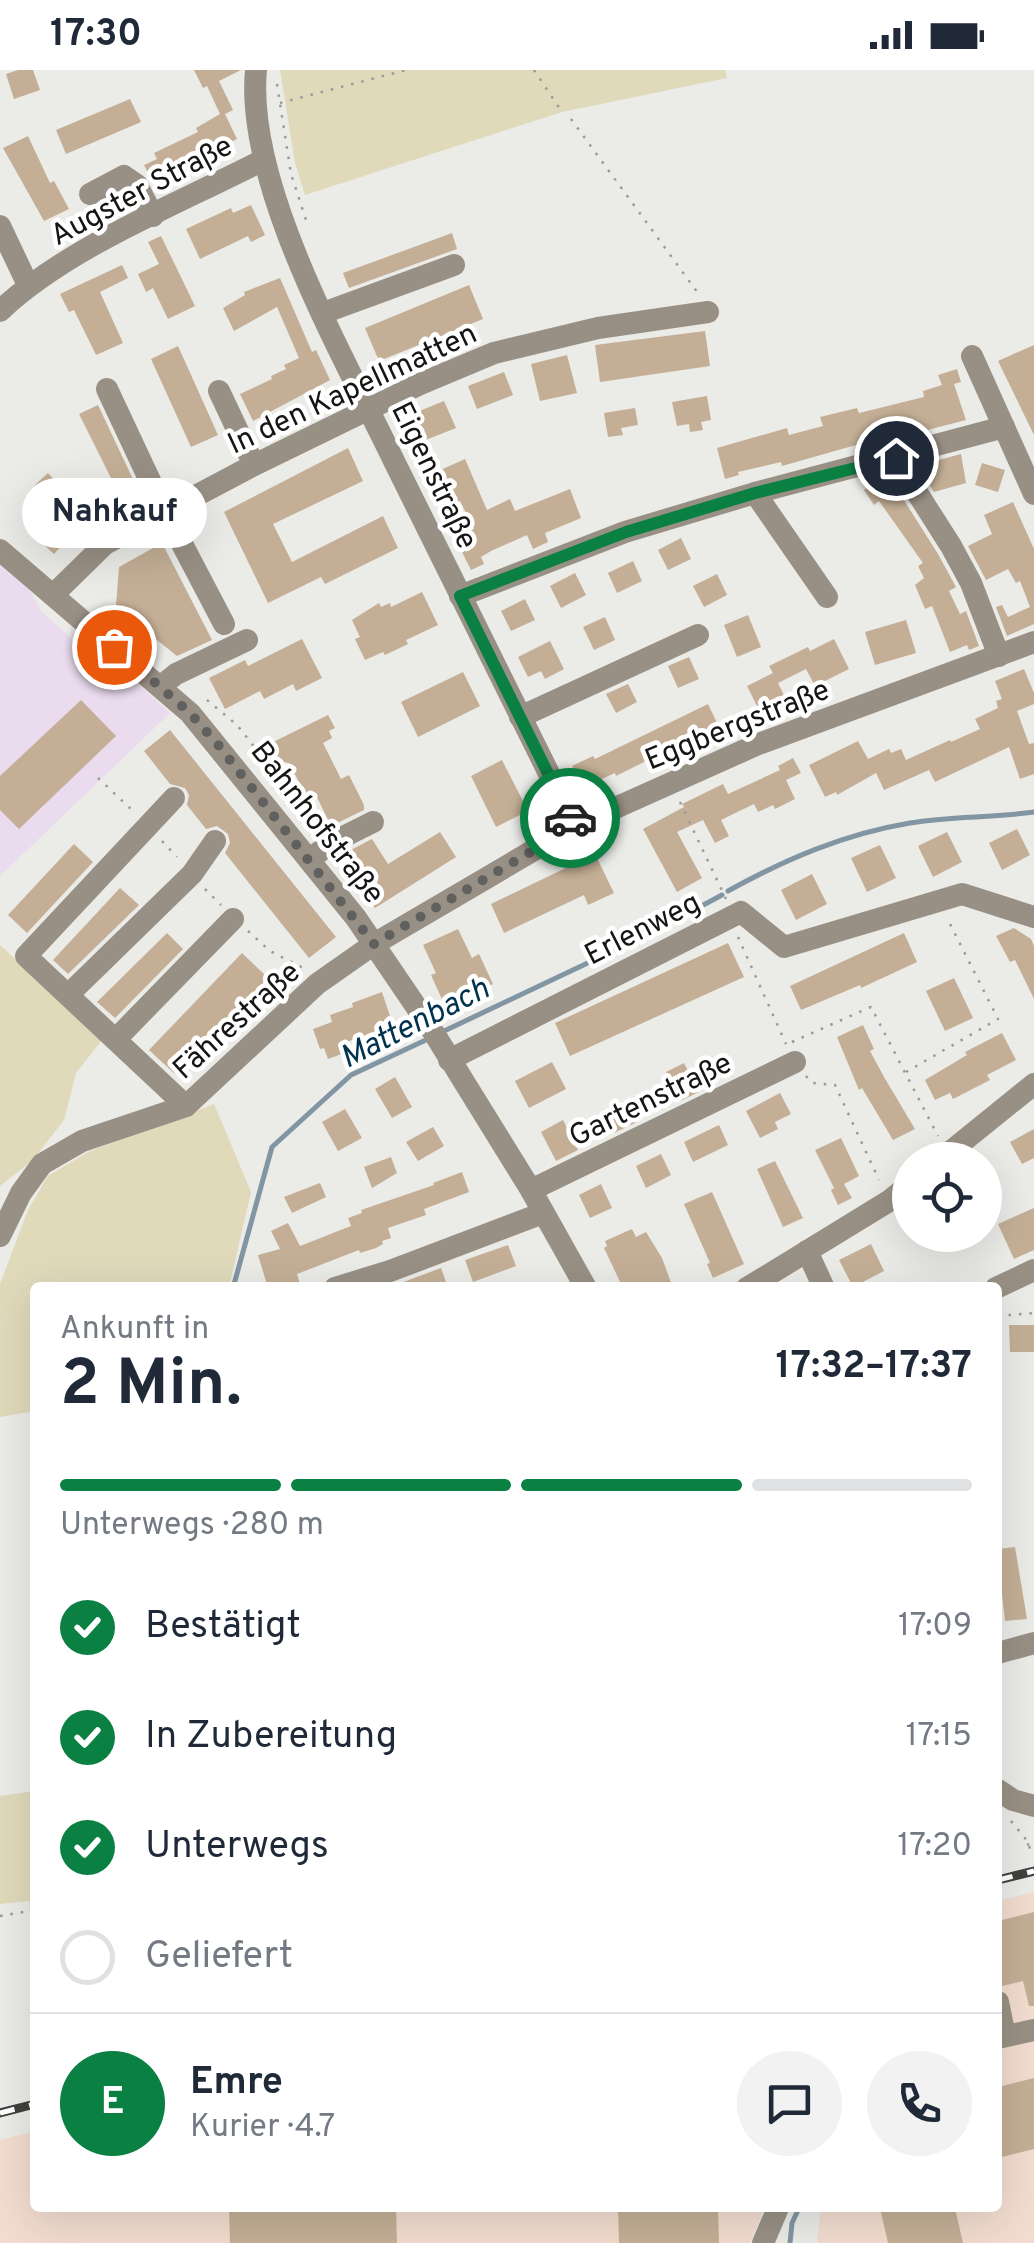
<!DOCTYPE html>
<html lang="de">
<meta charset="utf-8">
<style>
:root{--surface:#fff;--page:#f2f2f3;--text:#1f2937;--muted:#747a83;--line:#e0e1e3;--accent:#0b8043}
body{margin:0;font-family:Overpass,sans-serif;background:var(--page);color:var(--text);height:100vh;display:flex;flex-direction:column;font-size:38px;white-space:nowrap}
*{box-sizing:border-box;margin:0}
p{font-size:32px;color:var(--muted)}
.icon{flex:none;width:55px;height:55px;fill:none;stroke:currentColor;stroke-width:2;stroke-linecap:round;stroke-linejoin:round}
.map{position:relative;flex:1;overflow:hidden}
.panel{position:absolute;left:30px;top:1212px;width:972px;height:930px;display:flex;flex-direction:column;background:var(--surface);border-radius:10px;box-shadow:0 10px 40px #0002}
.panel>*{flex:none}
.tools{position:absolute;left:892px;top:1072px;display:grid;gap:20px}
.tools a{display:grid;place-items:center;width:110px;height:110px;border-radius:50%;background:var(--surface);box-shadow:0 10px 40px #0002;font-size:50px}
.pin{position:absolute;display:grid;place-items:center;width:85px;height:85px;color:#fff;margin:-42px;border:5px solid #fff;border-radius:50%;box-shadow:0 2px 10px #0007}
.courier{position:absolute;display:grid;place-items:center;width:100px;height:100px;margin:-50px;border:8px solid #0b8043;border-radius:50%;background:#fff;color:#222;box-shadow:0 2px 12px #0007}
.bubble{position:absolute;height:70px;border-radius:35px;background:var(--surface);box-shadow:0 10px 40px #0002;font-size:32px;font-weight:700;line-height:70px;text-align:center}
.head em{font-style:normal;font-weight:700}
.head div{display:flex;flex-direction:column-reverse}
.head{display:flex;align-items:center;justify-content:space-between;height:170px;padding:0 30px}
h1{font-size:65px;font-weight:700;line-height:75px}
.bar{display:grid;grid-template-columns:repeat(4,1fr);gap:15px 10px;align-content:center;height:120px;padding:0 30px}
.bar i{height:12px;border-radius:8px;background:var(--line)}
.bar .on{background:var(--accent)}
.bar p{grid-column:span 4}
.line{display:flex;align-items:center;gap:25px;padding:0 30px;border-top:2px solid var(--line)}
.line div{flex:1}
.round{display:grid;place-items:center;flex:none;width:105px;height:105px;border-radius:52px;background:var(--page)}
ol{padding:0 30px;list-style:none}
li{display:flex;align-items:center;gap:30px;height:110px}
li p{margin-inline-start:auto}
li .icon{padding:10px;border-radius:50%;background:var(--accent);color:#fff;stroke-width:4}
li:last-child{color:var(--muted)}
li i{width:55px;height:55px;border:5px solid var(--line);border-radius:50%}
.status{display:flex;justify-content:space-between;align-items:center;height:70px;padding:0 50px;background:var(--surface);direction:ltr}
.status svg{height:28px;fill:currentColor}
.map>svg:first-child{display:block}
.industrial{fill:#f2dccf}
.education{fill:#eadbee}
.green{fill:#e0dabb}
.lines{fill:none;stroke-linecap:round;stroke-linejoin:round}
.stream{stroke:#8295a3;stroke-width:5}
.building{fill:#c4af96}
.path{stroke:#9a9a98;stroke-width:2.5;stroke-dasharray:2.5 8;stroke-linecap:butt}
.minor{stroke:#999085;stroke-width:22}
.rail-casing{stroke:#40403f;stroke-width:9}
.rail{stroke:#fff;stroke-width:5;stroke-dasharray:15;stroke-linecap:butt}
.done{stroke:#60605e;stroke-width:10;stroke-dasharray:0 18}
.route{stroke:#0b8043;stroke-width:12}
.labels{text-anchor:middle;stroke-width:9;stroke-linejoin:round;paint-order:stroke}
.street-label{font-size:30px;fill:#151514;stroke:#fff}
.water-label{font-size:32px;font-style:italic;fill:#00324e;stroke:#fff}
</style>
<div class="status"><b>17:30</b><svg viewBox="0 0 49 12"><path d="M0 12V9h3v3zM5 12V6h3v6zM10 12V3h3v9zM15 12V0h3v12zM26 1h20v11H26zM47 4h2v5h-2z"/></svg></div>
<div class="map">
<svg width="1034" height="2173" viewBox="0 0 1034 2173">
<rect width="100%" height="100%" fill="#ebebe8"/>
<g class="industrial">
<polygon points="1034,1822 1034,2173 817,2173 821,2138 998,2138 998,1831"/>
<polygon points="35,2061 35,2138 765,2138 750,2173 0,2173 0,2070"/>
</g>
<polygon class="education" points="0,494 27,516 42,542 72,569 123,601 170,643 0,806"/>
<g class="green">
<polygon points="280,0 725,0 727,8 562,42 305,125 295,93"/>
<polygon points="0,875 102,970 76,1003 64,1050 33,1090 0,1116"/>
<polygon points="214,1034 251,1122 229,1217 35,1218 35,1341 0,1347 0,1214 28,1140 48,1106 90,1081"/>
<polygon points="35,1721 35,1889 29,1831 0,1834 0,1726"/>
</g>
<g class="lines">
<g class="stream">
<path d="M728,821C786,789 844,764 910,753C950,746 993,748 1034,742"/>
<polyline points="442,962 651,863 722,825"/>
<polyline points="233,1218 272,1077 351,1005 428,969"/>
<polyline points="790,2173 792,2153 799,2138"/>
</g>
</g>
<g class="building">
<polygon points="18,0 33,0 40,20 14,29 6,4"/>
<polygon points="194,0 241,0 219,11 233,40 225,44 237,69 222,76 219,70 187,85 196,104 158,122 144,95 157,89 154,83 198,62 196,58 220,44 207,16 203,18"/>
<polygon points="130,29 141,52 66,84 56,60"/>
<polygon points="28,66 50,113 54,111 69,139 44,151 3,78"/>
<polygon points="124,124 132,138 93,158 85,144"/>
<polygon points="251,135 265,165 251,172 248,166 200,189 186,159 231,138 233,143"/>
<polygon points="452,163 457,179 349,218 343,203"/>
<polygon points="161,166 195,236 168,249 153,218 146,222 138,204 159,194 148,172"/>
<polygon points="122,195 128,208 100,222 123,273 96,285 74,240 69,242 60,224"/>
<polygon points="280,208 312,282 316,280 330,310 253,351 240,324 272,309 271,306 286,299 284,295 299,288 277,237 234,261 223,238 245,225 244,222"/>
<polygon points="469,215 483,249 379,291 365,258"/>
<polygon points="705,261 710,296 600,312 595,275"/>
<polygon points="1034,275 1034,365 998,291"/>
<polygon points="178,276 218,365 191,377 151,289"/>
<polygon points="567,285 577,323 540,331 531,294"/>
<polygon points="957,299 961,312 954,314 966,350 885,371 884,367 782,396 781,392 738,402 739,405 725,409 717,378 787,358 789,365 823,356 820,347 857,338 859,343 924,327 923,321 942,315 938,305"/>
<polygon points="504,302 513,325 477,339 468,316"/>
<polygon points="707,326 711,350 701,352 703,360 690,362 689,354 677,356 672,332"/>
<polygon points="444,331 456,358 418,373 407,346"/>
<polygon points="98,335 139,422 122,430 79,344"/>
<polygon points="635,338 638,355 621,358 623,365 608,367 604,343"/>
<polygon points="348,378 363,411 273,454 292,492 383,446 398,478 325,514 321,507 268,533 224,442"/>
<polygon points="961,384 966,413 934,422 926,409 924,394"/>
<polygon points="465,389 487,440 510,429 515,441 570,419 581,448 545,463 548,472 533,479 527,465 491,481 481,487 484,494 471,500 455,468 474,459 460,431 443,438 429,405"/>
<polygon points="982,393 1005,400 998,422 975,415"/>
<polygon points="48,403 77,434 65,446 74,453 59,469 64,473 54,484 30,462 54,434 35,415"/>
<polygon points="880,405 883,409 888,405 938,484 956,517 949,521 960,544 966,541 979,576 969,580 967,575 950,582 932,536 925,539 915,515 924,508 918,496 923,493 879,431 874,435 864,420"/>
<polygon points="1013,432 1034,479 1034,554 1007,566 996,537 1002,535 1008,547 1030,537 1020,511 1016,513 1008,499 986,510 968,476 992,464 984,445"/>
<polygon points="681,468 691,489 668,500 658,480"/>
<polygon points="162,473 212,570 177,586 142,558 145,550 116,536 119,497"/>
<polygon points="633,491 642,511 617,523 608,503"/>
<polygon points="575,503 586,525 561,538 550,516"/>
<polygon points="717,504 727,525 704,537 693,516"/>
<polygon points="422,522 438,555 406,570 408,574 385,585 383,582 365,590 355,569 360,567 352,550 379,533 381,537 390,533 391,537"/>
<polygon points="525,529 535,550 511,561 501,541"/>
<polygon points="748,545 761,577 737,587 724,555"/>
<polygon points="605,547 615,570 594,580 583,557"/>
<polygon points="906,550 916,583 875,595 865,562"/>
<polygon points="302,569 322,608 296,621 293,614 264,629 260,621 225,639 209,608 245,590 248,596"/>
<polygon points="834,569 849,599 815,616 806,599 778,613 784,625 758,638 747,616 773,603 769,596 808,577 810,581"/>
<polygon points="550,571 564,599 545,609 541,601 528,607 518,587"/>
<polygon points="689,587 699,609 678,618 668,596"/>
<polygon points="1024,599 1034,623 1034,634 1017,641 1029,674 1034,673 1034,704 1020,709 1009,677 935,712 929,700 884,720 876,703 837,725 836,722 825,727 809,695 858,671 868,689 889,679 891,683 901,679 906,690 950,670 951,672 980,659 975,649 998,638 996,631 1002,629 995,611"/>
<polygon points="463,602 480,636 418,667 401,632"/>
<polygon points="628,614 637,632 616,643 606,624"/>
<polygon points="81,630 116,666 19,759 0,740 0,706"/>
<polygon points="708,634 718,655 616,706 615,703 582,718 572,696 593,686 595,689"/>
<polygon points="328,645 335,658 329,661 332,668 323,673 341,709 349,705 364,735 364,740 331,756 315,723 307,727 289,693 278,691 269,674"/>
<polygon points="170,660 336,867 309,888 225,783 230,773 228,764 217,756 206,759 187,735 189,725 185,718 170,714 144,681"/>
<polygon points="793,688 801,703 786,710 795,729 775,739 773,735 758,742 754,734 721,750 729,766 715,773 703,750 677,762 702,808 677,822 643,759 684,737 682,734 723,714 728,724 780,700 778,696"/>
<polygon points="502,690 528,741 496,757 471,706"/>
<polygon points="1017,759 1030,785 1002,800 989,773"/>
<polygon points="440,762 456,787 375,838 341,785 372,769 388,794"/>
<polygon points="947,762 962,792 933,807 918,776"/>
<polygon points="74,774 93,792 27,863 8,845"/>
<polygon points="880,775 896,808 867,822 851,788"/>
<polygon points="595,784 614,823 588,835 584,825 504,863 491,834"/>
<polygon points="812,804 827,834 796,850 781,820"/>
<polygon points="120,818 139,835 68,904 53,890"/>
<polygon points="1014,858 1031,869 1034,876 1034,929 1015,890 1010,892 996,866"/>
<polygon points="458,859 472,888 479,884 493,914 445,936 431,905 436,903 423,875"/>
<polygon points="167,863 183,879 115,948 97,932"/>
<polygon points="904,863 917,892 861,918 860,915 801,940 790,916"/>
<polygon points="728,873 744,907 570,986 555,953"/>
<polygon points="242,883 268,908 175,1004 149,980"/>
<polygon points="954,908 973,948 945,961 926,921"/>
<polygon points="382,922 395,961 381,966 379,960 344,973 347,982 328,989 324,978 320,979 313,959 332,952 330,945 353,937 352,933"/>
<polygon points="863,955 874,979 870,981 884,1007 915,1059 893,1070 862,1018 859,1020 837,967"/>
<polygon points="1002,963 1016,990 987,1005 990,1010 953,1029 950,1023 935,1030 925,1010 967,985 965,982"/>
<polygon points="552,992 566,1019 529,1038 515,1011"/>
<polygon points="684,993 699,1022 680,1031 666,1002"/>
<polygon points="395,1007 412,1037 392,1048 375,1019"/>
<polygon points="780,1023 791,1044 775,1052 778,1059 760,1068 746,1041"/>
<polygon points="627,1031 637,1052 614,1063 603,1042"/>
<polygon points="345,1039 362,1068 338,1081 322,1052"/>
<polygon points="563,1050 578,1080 556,1091 541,1062"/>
<polygon points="719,1055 728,1075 693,1092 684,1072"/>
<polygon points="433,1057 444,1076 418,1091 406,1072"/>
<polygon points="1034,1059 1034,1088 1022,1094 1010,1072"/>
<polygon points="841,1068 859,1106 844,1114 852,1128 838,1135 831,1120 834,1118 815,1080"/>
<polygon points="661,1084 671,1105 646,1118 636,1096"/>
<polygon points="391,1087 397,1103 372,1118 364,1097"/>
<polygon points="775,1091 803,1148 783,1157 757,1099"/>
<polygon points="462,1102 469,1122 424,1139 426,1145 388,1158 391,1168 382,1171 383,1174 376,1178 360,1183 359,1180 297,1204 300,1214 268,1218 258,1185 280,1179 271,1161 288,1153 300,1176 351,1156 348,1148 362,1143 361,1140 434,1115 433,1113"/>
<polygon points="320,1113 326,1127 292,1143 284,1127"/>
<polygon points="601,1114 612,1138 590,1148 579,1125"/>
<polygon points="712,1122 744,1194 713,1208 707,1194 710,1193 684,1134"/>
<polygon points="1034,1138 1034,1180 1014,1189 998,1154"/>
<polygon points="632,1159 636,1167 646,1162 662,1188 673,1218 623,1218 604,1178 607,1176 605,1171"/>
<polygon points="871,1174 884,1201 853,1217 839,1190"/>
<polygon points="508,1175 516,1196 473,1212 465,1190"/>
<polygon points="441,1198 448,1218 391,1218 390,1217"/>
<polygon points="1009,1255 1034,1255 1034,1282 1010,1282"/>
<polygon points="1015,1477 1027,1549 1005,1551 1001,1515 998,1515 998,1479"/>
<polygon points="1034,1842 1034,1936 1029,1936 1023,1911 998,1917 998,1851"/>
<polygon points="1034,2008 1034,2079 998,2088 998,2017"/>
<polygon points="229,2138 396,2138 397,2173 230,2173"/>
<polygon points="618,2138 718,2138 719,2173 619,2173"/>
<polygon points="880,2138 955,2138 963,2173 888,2173"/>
</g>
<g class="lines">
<g class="path">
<polyline points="534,0 562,42"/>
<polyline points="277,14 291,104 307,153"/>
<polyline points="280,33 406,0"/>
<polyline points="571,49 698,223"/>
<polyline points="207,630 237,655 317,756"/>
<polyline points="98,708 132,740"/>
<polyline points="680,732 726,829"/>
<polyline points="162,771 177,787"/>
<polyline points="205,819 221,835"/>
<polyline points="248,861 270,881 303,898"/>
<polyline points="738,867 786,974"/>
<polyline points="792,972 871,937 938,1066"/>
<polyline points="906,1002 998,949 948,850"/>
<polyline points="806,1006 812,1013 835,1015 879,1110"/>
<polyline points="998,1246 1034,1243"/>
<polyline points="1011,1751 1029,1773 1030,1781 1027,1771"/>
<polyline points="0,1846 35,1840"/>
</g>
<g class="minor">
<path d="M256,0C245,115 343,285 393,389C453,512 514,634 575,756"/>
<polyline points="90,124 124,106 137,115 153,146"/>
<polyline points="0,156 28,215"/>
<path d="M0,241C67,177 180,133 263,90"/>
<polyline points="323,243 454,195"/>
<polyline points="972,286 1034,424"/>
<polyline points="107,319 159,430 224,554"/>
<polyline points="219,321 254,395"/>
<polyline points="895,388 951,476 971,513 999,586"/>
<polyline points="755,423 827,527"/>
<polyline points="0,480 190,643 356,848 432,960 531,1120 586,1218"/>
<polyline points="54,524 105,474 254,395 420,314 494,283 598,258 708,242"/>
<polyline points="460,526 625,462 755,423 1004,357"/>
<polyline points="161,616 176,604 247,570"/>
<polyline points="520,647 698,565"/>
<polyline points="174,728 26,886 186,1036"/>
<polyline points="310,789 331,773 373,752"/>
<polyline points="68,925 192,804 215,771"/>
<polyline points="116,969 233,849"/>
<polyline points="449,990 741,842 784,877 962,824 1034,847"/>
<polyline points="940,1090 1034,1014"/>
<polyline points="531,1120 795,992"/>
<polyline points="0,1166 21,1123 42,1094 82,1071 186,1036 317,914 374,874 575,756 756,675 1034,572"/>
<polyline points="807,1181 824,1218"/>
<polyline points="335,1218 390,1201 543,1143"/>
<polyline points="747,1218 889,1131 910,1114"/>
<polyline points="996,1218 1034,1200"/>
<polyline points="998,1583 1034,1573"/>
<polyline points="998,1720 1013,1730 1034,1736"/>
<polyline points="998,1932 1005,1966"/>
<polyline points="998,1968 1034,1960"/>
<polyline points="763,2173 778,2138"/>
</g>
<g class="rail-casing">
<g id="rail">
<polyline points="998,1810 1034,1801"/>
<polyline points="0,2043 35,2034"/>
</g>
</g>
<use href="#rail" class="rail"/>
</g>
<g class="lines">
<polyline class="done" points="114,577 190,643 219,676 374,874 575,756 570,748"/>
<polyline class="route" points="570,748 460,526 626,462 755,423 896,388"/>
</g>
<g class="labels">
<g class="street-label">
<text transform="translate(141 120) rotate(-28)" y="10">Augster Straße</text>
<text transform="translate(352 318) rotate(-25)" y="10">In den Kapellmatten</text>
<text transform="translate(435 405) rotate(64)" y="10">Eigenstraße</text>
<text transform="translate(737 654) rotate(-22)" y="10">Eggbergstraße</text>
<text transform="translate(318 752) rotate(52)" y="10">Bahnhofstraße</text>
<text transform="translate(642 858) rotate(-27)" y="10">Erlenweg</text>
<text transform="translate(236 950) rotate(-42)" y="10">Fährestraße</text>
<text transform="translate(650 1029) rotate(-26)" y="10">Gartenstraße</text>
</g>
<g class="water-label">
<text transform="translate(414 952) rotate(-27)" y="11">Mattenbach</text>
</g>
</g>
</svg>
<div class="tools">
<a><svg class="icon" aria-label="locate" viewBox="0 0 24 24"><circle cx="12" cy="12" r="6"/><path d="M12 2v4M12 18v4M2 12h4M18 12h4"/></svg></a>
</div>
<div class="pin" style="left:114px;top:577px;background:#ea580c"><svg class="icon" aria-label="bag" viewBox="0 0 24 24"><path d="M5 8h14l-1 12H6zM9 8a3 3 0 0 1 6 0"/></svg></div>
<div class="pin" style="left:896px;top:388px;background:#1f2937"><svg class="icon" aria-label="home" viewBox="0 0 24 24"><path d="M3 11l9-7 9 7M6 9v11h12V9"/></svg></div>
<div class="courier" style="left:570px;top:748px"><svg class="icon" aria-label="car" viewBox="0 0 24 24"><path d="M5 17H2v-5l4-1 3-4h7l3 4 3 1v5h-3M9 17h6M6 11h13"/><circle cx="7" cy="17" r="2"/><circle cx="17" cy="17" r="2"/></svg></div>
<div class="bubble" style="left:22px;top:408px;width:185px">Nahkauf</div>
<section class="panel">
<div class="head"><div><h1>2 Min.</h1><p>Ankunft in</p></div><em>17:32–17:37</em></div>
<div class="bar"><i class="on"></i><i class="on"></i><i class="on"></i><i></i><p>Unterwegs · 280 m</p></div>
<ol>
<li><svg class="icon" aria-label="check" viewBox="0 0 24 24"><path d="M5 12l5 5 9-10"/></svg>Bestätigt<p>17:09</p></li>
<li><svg class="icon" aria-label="check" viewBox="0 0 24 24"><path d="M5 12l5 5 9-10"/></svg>In Zubereitung<p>17:15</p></li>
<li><svg class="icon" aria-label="check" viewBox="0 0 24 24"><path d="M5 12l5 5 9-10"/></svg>Unterwegs<p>17:20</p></li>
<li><i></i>Geliefert</li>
</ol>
<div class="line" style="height:180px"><b class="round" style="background:var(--accent);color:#fff">E</b><div><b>Emre</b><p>Kurier · 4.7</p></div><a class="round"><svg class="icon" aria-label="chat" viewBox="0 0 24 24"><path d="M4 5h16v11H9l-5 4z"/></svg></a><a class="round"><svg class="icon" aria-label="phone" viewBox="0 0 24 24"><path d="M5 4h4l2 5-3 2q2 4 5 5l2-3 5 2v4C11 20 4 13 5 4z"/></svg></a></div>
</section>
</div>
